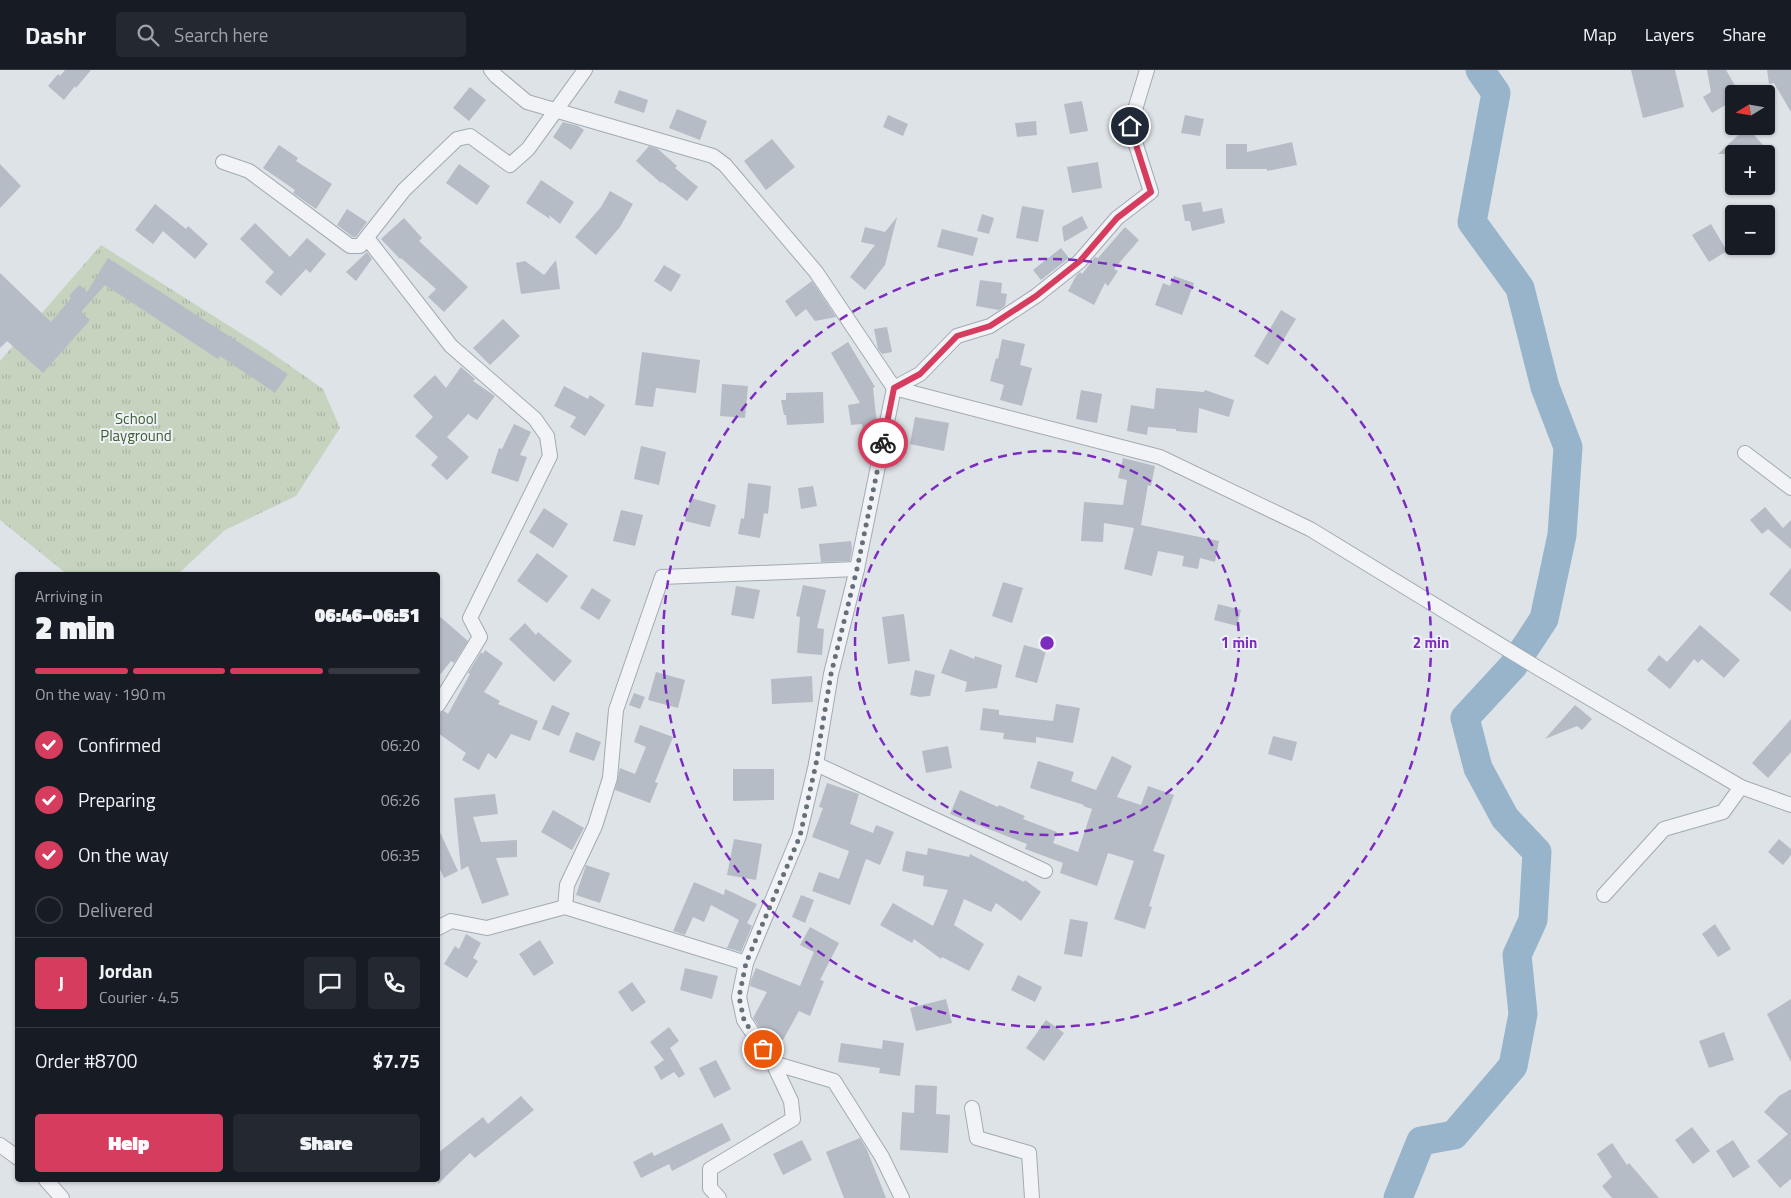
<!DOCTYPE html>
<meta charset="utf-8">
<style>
:root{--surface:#171b24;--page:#242831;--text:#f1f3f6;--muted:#9ea1a6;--line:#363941;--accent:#d53c5e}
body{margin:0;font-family:"Titillium Web",sans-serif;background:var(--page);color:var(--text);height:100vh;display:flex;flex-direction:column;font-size:19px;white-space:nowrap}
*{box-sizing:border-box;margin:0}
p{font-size:16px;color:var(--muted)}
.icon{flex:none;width:28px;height:28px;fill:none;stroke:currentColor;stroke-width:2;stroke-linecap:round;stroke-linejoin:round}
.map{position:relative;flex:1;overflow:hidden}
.side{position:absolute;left:15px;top:502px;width:425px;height:610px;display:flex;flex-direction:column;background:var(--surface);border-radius:5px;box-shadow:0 1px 4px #0004}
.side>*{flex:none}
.needle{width:32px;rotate:259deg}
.tools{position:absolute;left:1725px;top:15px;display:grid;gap:10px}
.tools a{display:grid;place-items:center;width:50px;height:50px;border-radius:5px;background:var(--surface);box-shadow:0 1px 4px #0004;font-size:25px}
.pin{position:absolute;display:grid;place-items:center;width:42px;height:42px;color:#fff;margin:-21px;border:2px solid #fff;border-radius:50%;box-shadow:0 1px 5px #0007}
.courier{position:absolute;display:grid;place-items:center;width:50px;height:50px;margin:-25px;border:4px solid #d53c5e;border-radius:50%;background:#fff;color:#222;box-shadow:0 1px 6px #0007}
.head em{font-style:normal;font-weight:800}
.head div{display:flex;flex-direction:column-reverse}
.head{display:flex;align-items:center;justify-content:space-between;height:85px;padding:0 20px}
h1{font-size:32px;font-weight:800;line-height:38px}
.bar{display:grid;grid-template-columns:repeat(4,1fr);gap:8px 5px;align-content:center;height:60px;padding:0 20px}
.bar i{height:6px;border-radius:4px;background:var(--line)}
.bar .active{background:var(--accent)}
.bar p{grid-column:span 4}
.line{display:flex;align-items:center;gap:12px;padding:0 20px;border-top:1px solid var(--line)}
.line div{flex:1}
.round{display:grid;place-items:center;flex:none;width:52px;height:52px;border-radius:5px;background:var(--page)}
ol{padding:0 20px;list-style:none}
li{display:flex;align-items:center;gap:15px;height:55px}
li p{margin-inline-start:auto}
li .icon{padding:5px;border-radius:50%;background:var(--accent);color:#fff;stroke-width:4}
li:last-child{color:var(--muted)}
li i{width:28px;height:28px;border:2px solid var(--line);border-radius:50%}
.primary-button{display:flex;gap:10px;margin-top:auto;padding:10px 20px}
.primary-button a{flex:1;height:58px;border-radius:5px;background:var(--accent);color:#fff;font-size:20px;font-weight:800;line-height:58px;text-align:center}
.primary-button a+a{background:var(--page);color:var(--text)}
header{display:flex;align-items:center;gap:30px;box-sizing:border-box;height:70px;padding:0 25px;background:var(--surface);border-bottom:1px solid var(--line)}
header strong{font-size:24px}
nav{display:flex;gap:28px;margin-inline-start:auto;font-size:18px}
.search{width:350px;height:45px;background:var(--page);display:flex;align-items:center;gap:12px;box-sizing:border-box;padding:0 18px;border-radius:5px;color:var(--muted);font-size:19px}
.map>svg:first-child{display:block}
.park{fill:url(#park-tufts)}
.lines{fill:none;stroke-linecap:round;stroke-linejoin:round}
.river{stroke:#97b4cb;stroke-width:29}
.building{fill:#b5bcc6}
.minor-casing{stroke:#a3aab2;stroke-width:16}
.minor{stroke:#f1f3f7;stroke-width:14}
.done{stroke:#66707b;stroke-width:5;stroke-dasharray:0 9}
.route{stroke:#d53c5e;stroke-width:6}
.ring{fill:none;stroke:#7b2cbf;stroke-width:2.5;stroke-dasharray:9 6}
.labels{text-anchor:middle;stroke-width:4;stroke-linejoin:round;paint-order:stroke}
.park-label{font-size:15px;fill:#3e5d33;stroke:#eef2f6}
.centre{fill:#7b2cbf;stroke:#eef2f6;stroke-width:2.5}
.ring-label{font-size:15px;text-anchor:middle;font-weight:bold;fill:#7b2cbf;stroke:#eef2f6;stroke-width:4;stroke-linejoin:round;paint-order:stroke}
</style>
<header>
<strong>Dashr</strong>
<div class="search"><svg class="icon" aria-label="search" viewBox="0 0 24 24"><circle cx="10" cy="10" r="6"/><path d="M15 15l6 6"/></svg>Search here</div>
<nav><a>Map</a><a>Layers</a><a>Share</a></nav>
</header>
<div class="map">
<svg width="1791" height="1128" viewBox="0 0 1791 1128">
<defs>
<pattern id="park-tufts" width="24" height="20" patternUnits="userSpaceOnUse" patternTransform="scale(1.25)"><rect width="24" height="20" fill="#c5d3bf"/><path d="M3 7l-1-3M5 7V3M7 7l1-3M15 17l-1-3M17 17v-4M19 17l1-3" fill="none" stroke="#a9b6a5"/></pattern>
</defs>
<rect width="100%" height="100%" fill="#dee3e8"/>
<polygon class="park" points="101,175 269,281 323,319 340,358 296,426 225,460 177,505 68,505 0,450 0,291"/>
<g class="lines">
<polyline class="river" points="1398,1128 1421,1071 1454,1065 1513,996 1523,944 1517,885 1533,850 1537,782 1505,748 1478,698 1465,648 1513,596 1544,549 1562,465 1568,377 1545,317 1520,218 1472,152 1496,23 1480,0"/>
</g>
<g class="building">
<polygon points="65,0 91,0 76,18 75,16 64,30 48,16 58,4 60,6"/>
<polygon points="1631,0 1675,0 1684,37 1643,48"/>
<polygon points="1707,0 1726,0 1740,24 1734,24 1734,30 1712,43 1703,27 1711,22"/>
<polygon points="1767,0 1791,0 1791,42 1774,13 1769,14"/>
<polygon points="470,17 486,30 469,51 453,38"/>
<polygon points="619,20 648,30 644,43 614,33"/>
<polygon points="1082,31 1088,61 1070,64 1064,34"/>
<polygon points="677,39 707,51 700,70 669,58"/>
<polygon points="888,45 908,54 903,66 883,57"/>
<polygon points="1185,45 1204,49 1200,66 1181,63"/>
<polygon points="1036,51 1037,65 1017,67 1015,53"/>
<polygon points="563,52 578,56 584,60 571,80 553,67"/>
<polygon points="1747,57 1771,84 1718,84"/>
<polygon points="772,69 795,97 766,120 744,91"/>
<polygon points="1292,72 1297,95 1267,101 1267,99 1226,99 1226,74 1247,74 1247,82"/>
<polygon points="279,75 298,88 296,91 332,114 316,139 293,123 295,120 263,98"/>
<polygon points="649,76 658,79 677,96 675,98 698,117 687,131 662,112 661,113 636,91"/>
<polygon points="1098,92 1102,118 1072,123 1067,97"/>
<polygon points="0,94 21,116 0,138"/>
<polygon points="459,94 490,116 477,135 446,113"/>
<polygon points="541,110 574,132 560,154 549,145 550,149 526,133"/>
<polygon points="610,121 633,134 620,157 596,185 575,167 601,137"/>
<polygon points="1201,132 1203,142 1222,138 1225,153 1192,161 1190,151 1185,151 1182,135"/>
<polygon points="155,134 186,159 188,156 208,174 195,189 163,161 153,174 135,160"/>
<polygon points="1022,136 1044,140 1038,172 1016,168"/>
<polygon points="347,139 367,152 356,167 353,167 337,155"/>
<polygon points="982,144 994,148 989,164 977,161"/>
<polygon points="1082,146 1088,158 1064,172 1062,157"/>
<polygon points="897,147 885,195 865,220 850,207 875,175 861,172 865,157 885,162"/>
<polygon points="404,148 422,168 419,171 468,217 444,242 428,227 436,219 401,188 400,189 381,169"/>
<polygon points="255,153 290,187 307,168 326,184 310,203 306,199 281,226 265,212 274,202 240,169"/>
<polygon points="1711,154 1727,181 1709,192 1692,165"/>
<polygon points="1125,157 1139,170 1114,199 1118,201 1108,216 1105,213 1094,235 1068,221 1076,206 1080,202 1082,204 1095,187 1098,188"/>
<polygon points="942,159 978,168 973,186 937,177"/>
<polygon points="1061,178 1069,188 1041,210 1033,200"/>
<polygon points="367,182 372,189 356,211 346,202"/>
<polygon points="108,188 288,304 275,323 220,286 218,289 105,215 81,242 90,250 43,303 7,271 0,278 0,203 51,252 71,228 69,226 79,215 87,222"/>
<polygon points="556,190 560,219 521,224 516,193 525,191 544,205"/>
<polygon points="664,195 681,205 671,222 654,211"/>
<polygon points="1174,206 1194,213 1182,245 1155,235 1163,213 1170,216"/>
<polygon points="980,210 1002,213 1001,223 1007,224 1005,236 999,240 976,236"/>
<polygon points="812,211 836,247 815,251 806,239 796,247 785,231"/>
<polygon points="1281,240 1296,249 1268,295 1254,286"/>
<polygon points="503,249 520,266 490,295 473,278"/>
<polygon points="887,257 892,282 882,284 878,279 874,259"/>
<polygon points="1002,269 1025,274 1020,295 1032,298 1022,336 1000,330 1004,315 990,311 996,288 998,289"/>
<polygon points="848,272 875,317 873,318 877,355 876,365 864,366 862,354 851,355 848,335 860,333 831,283"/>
<polygon points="642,282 700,290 696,323 656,318 653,337 635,335"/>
<polygon points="461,297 475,309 473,311 495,326 477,350 468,344 447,367 469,387 447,410 431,395 438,387 415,366 433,347 413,326 435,305 446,318"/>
<polygon points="722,314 748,316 745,348 720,346"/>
<polygon points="564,316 588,329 590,325 605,335 585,366 570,357 576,347 554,336"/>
<polygon points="1156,318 1204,322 1205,320 1234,330 1229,347 1199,338 1197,363 1176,361 1176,359 1148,357 1147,365 1127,361 1131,335 1154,339"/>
<polygon points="1081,320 1102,324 1097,353 1076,349"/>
<polygon points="823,322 824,353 787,355 786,345 784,345 781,330 786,330 786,323"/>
<polygon points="915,347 949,353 944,381 910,374"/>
<polygon points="514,354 531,362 520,385 527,387 518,412 491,403 499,378 502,379"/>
<polygon points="641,376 666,382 659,415 634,409"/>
<polygon points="1123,388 1155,396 1151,416 1148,415 1141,455 1219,471 1215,492 1200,488 1198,499 1182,496 1184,486 1158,481 1152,506 1124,499 1134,458 1104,453 1103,472 1081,471 1084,432 1123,435 1127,410 1118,408"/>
<polygon points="748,413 771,416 768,444 764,443 760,468 738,464 741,448 744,449"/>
<polygon points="813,416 817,436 801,439 798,418"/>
<polygon points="691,428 716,435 710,457 685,451"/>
<polygon points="1765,437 1783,458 1791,450 1791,479 1768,459 1762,464 1750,450"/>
<polygon points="544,438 568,454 553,478 529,462"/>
<polygon points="621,440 643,445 635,476 613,471"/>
<polygon points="851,471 852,479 850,491 821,492 819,474"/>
<polygon points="537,483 568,506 547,533 517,511"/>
<polygon points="1791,498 1791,542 1769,524"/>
<polygon points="1003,512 1023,518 1012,553 992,546"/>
<polygon points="803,515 826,520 817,558 824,559 822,585 797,583 800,547 796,546"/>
<polygon points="736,516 760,520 754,549 731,545"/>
<polygon points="592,518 611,530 599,550 580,538"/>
<polygon points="1218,534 1241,540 1237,556 1214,550"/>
<polygon points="904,544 910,591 888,594 882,547"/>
<polygon points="438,545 468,571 454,593 451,591 438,607"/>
<polygon points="525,553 536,565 538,562 572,591 554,612 509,569"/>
<polygon points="1700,555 1740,590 1724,608 1702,589 1698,593 1694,589 1670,619 1647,600 1659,585 1667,592"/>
<polygon points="1024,575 1046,581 1037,613 1015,607"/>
<polygon points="950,579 974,589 975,586 1002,595 997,618 965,622 967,612 941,603"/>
<polygon points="485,580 503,593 484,622 500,631 498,634 538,651 530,671 511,664 496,689 488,683 479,700 462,690 466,683 438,663 438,644 444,641 448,644 470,604 468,603 481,582 483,584"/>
<polygon points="915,600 935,605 930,626 920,627 910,625"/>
<polygon points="656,602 685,610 678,638 648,630"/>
<polygon points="812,606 813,632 772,634 771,609"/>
<polygon points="634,623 645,627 640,639 629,635"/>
<polygon points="1056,634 1080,638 1073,673 1036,667 1036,673 1003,669 1004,663 980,660 983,638 999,640 999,645 1053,651"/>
<polygon points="552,635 570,643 559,666 542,659"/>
<polygon points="1575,635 1592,649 1582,660 1577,656 1545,669"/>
<polygon points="1791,649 1791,682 1768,708 1752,693"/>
<polygon points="640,655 673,667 655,712 658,713 650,733 615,720 620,698 635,704 646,677 634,672"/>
<polygon points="576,662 601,672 594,691 569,682"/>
<polygon points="1273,666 1297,672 1292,691 1268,684"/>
<polygon points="948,676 952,698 926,703 922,681"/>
<polygon points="1112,686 1132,696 1117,727 1141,735 1148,716 1174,725 1153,781 1165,785 1149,836 1152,837 1145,859 1114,849 1134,791 1108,783 1097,816 1060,803 1063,793 1025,779 1027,774 950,744 960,720 998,737 999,735 1025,746 1023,749 1057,762 1053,773 1078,782 1092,739 1083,736 1084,735 1030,718 1038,691 1074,702 1071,711 1096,720"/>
<polygon points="733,699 774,699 774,730 733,731"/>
<polygon points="827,713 859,724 850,754 873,763 876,755 894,762 880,795 866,789 850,835 812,821 819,802 839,809 849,781 812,767 823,738 819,737"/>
<polygon points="495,724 498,744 473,747 481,772 517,770 517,787 496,788 509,825 482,834 468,796 461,800 454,728"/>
<polygon points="553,740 584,758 572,780 541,762"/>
<polygon points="438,758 458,801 444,808 438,795"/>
<polygon points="734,769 762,774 756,810 727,805"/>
<polygon points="1779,769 1791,779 1791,785 1783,795 1768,782"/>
<polygon points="928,778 969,787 970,784 1024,812 1025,810 1041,822 1021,851 996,833 991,842 964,829 954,855 984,874 969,901 942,887 941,889 914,869 912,873 880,855 893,833 933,856 948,820 923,816 924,806 902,801 906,781 927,785"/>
<polygon points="586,795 610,803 600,833 576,825"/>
<polygon points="694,812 724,825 725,819 757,834 747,853 752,856 741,882 727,878 739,850 711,835 704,852 693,847 685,865 673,861"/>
<polygon points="801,825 814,830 805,853 792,847"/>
<polygon points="1070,849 1088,852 1082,887 1064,884"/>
<polygon points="1715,854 1731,879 1718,887 1702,864"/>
<polygon points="810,857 839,873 820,910 824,911 810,946 799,941 783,970 760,958 753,948 767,922 750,916 751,910 756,898 800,916 814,882 800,875"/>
<polygon points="466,864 481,873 473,888 478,891 467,908 444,894 455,876 459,879"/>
<polygon points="540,870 554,893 534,906 519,884"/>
<polygon points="685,898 718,906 712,929 680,920"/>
<polygon points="1018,905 1042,917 1035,932 1011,920"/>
<polygon points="632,912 646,932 632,942 618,922"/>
<polygon points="946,929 952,953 916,961 910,938"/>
<polygon points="1791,929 1791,992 1767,944"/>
<polygon points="1046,950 1064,963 1044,991 1026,978"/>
<polygon points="669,957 679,971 670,978 685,1004 679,1008 674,1002 661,1010 654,997 664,990 650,972"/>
<polygon points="1724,962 1734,990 1709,998 1699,971"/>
<polygon points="883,970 904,973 900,1006 879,1003 880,998 838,992 841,973 882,979"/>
<polygon points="716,990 731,1019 714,1028 699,998"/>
<polygon points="915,1015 937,1016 936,1044 950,1045 948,1083 900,1080 902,1042 914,1043"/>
<polygon points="1791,1019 1791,1109 1780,1118 1757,1091 1788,1064 1764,1042 1779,1026"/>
<polygon points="521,1026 534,1040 475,1088 470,1083 438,1114 438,1083 483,1047 488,1054"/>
<polygon points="722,1053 731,1070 672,1101 669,1094 641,1108 633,1092 652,1082 654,1086"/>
<polygon points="1692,1057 1710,1081 1693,1094 1675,1070"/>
<polygon points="860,1068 867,1080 886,1128 844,1128 826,1082"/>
<polygon points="802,1070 812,1090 783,1105 773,1084"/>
<polygon points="1733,1070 1750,1097 1733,1108 1716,1081"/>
<polygon points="1612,1073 1627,1095 1629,1093 1659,1128 1612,1128 1602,1116 1612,1107 1597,1084"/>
</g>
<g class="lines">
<g class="minor-casing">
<g id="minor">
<polyline points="491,0 496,6 527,32 713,86 725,95 816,202 894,318 1160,387 1310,459 1538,598 1741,717 1791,735"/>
<polyline points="223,92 249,101 350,176 360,176 404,120 457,69 470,66 510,95 528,79 585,0"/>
<polyline points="367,168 451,276 535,349 547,366 550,386 470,548 480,567 438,635"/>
<polyline points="1745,383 1791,418"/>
<polyline points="816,694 1045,801"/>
<polyline points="1604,825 1664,759 1723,742 1741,717"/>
<polyline points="565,837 567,815 595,756 610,708 616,640 662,507 857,499"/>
<polyline points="438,858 451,851 487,858 565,837 746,893"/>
<polyline points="773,993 834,1011 882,1087 902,1128"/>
<polyline points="972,1038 977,1068 1029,1083 1032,1128"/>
<polyline points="0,1075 18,1088"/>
<polyline points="46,1110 62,1128"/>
<polyline points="719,1128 710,1118 710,1099 793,1049 791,1031 773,993 744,950 739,927 746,893 799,766 816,694 831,604 857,499 894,318 920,304 957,266 990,256 1036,226 1080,191 1117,148 1151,122 1130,56 1147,0"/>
</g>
</g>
<use href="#minor" class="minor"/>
</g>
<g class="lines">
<polyline class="done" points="763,979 744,950 739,927 746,893 800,766 816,694 831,604 857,499 883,373"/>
<polyline class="route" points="883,373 894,318 920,304 957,266 990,256 1036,226 1080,191 1117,148 1151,122 1130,56"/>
</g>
<g class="ring">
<circle cx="1047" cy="573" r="192"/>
<circle cx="1047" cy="573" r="384"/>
</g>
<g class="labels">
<g class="park-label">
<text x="136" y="354">School<tspan x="136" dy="17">Playground</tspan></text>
</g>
</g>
<circle cx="1047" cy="573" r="8" class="centre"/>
<g class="ring-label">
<text x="1239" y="578">1 min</text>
<text x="1431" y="578">2 min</text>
</g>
</svg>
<div class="tools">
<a><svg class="needle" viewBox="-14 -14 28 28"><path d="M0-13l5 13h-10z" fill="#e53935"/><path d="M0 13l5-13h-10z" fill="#9ea1a6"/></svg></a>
<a>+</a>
<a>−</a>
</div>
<div class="pin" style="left:763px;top:979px;background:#ea580c"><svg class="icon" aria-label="bag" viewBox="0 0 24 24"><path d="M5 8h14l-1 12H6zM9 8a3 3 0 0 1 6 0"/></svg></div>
<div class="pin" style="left:1130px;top:56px;background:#1f2937"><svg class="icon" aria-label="home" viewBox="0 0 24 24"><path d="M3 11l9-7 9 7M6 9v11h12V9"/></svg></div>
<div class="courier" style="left:883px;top:373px"><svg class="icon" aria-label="bike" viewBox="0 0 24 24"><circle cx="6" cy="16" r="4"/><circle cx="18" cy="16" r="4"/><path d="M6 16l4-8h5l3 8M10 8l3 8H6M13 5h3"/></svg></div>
<section class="side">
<div class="head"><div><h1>2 min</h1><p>Arriving in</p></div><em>06:46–06:51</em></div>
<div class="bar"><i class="active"></i><i class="active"></i><i class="active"></i><i></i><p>On the way · 190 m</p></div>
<ol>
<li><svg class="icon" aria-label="check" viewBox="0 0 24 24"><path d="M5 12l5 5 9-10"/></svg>Confirmed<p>06:20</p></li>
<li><svg class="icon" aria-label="check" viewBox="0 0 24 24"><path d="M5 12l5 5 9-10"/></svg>Preparing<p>06:26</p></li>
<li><svg class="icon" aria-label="check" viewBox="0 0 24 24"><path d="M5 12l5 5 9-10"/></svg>On the way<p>06:35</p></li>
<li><i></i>Delivered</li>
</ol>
<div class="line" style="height:90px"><b class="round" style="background:var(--accent);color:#fff">J</b><div><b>Jordan</b><p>Courier · 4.5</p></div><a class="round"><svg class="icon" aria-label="chat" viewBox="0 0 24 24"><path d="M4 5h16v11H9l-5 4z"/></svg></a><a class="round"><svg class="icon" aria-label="phone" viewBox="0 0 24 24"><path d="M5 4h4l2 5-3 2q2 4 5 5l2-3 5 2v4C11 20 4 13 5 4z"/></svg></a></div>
<div class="line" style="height:65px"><div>Order #8700</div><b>$7.75</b></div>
<div class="primary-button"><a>Help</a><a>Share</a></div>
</section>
</div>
